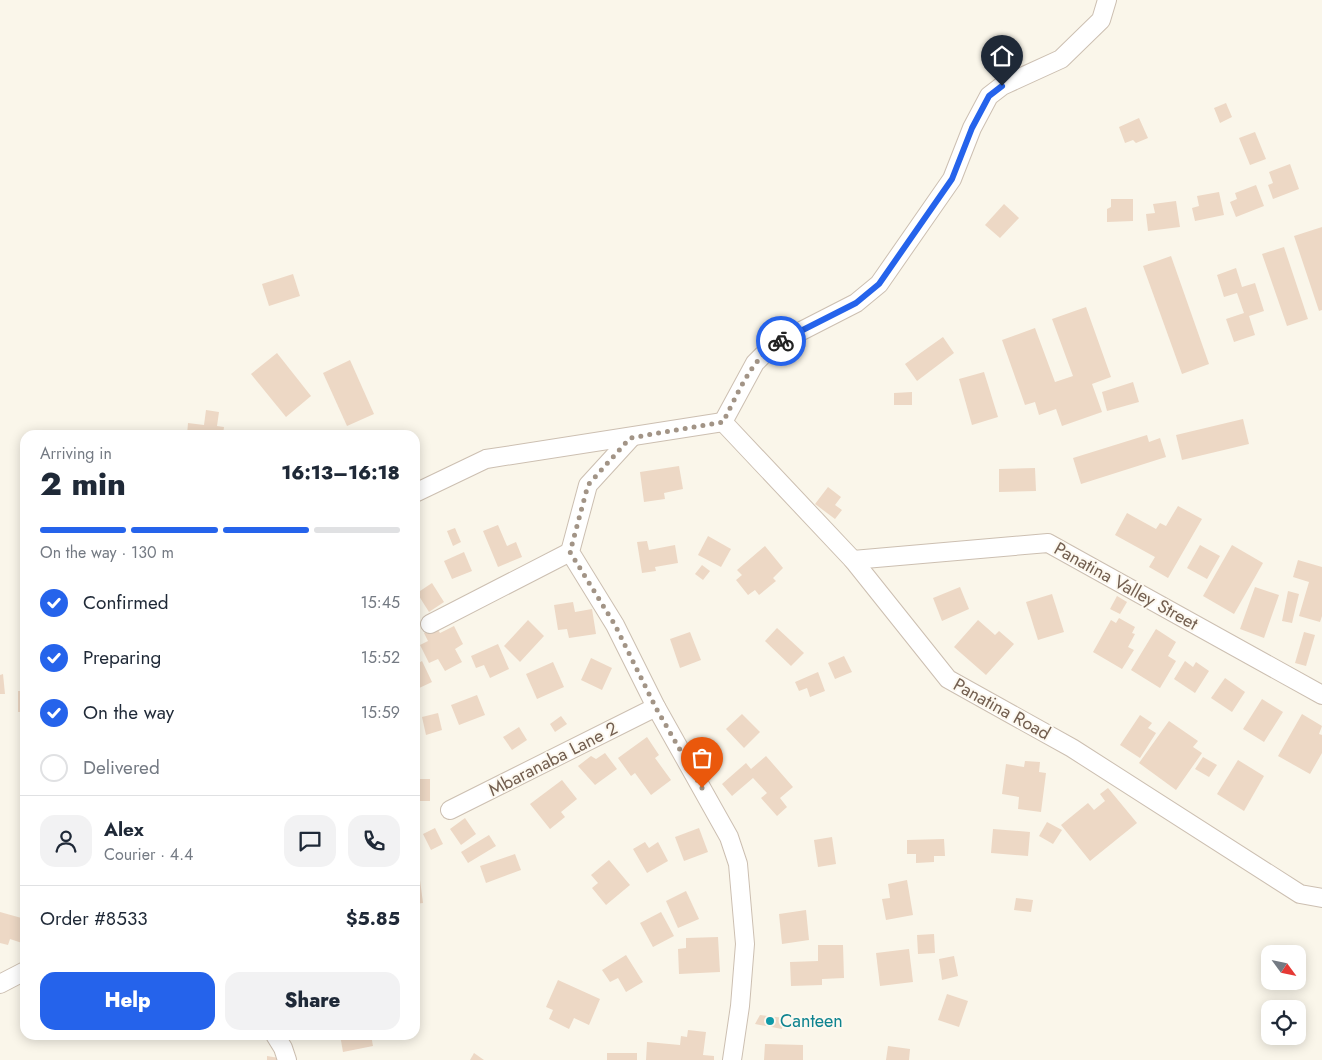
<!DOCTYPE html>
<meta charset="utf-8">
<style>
:root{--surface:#fff;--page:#f2f2f3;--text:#1f2937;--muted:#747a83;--line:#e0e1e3;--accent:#2563eb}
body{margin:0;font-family:Jost,sans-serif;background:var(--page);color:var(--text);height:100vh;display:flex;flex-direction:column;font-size:19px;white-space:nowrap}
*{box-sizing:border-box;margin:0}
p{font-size:16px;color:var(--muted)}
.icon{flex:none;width:28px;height:28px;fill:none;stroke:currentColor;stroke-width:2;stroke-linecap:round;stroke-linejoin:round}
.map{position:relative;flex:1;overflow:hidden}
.details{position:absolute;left:20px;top:430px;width:400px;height:610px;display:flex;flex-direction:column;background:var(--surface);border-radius:15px;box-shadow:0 2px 12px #0003}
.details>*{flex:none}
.needle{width:32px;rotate:123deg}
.fabs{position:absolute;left:1261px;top:945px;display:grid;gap:10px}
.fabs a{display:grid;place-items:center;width:45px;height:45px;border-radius:10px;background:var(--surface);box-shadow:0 2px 12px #0003;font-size:25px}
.pin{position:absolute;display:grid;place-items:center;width:42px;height:42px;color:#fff;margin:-51px -21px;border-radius:50% 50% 50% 0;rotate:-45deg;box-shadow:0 0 5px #0007}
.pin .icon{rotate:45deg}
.courier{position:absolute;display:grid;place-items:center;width:50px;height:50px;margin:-25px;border:4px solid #2563eb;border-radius:50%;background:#fff;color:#222;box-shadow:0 1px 6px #0007}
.summary em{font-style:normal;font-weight:800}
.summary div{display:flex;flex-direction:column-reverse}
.summary{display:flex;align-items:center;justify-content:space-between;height:85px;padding:0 20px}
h1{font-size:32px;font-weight:800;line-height:38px}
.bar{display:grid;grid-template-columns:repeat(4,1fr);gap:8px 5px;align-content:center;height:60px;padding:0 20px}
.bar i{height:6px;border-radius:4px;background:var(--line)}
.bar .selected{background:var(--accent)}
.bar p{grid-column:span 4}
.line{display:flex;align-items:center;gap:12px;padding:0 20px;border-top:1px solid var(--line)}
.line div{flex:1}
.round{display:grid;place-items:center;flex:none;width:52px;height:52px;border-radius:15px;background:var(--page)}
ol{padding:0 20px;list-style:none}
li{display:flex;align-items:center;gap:15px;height:55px}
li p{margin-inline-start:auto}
li .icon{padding:5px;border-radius:50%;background:var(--accent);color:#fff;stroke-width:4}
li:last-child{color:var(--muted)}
li i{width:28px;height:28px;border:2px solid var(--line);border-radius:50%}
.action{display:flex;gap:10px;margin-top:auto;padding:10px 20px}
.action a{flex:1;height:58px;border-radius:15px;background:var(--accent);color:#fff;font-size:20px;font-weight:800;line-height:58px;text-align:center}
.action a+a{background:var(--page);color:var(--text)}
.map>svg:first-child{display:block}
.building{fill:#edd8c5}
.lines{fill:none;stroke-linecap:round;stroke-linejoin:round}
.street-casing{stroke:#ccbfb1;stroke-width:20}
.street{stroke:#fff;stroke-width:18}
.done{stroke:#a29486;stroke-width:5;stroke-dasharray:0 9}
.route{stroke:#2563eb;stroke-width:6}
.culture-dot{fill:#0f9aa8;stroke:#fdf9f0;stroke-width:2}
.labels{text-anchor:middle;stroke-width:4;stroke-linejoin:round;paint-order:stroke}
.street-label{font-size:18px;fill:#735f50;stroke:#fdf9f0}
.culture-label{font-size:18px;fill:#0d838f;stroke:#fdf9f0;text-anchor:start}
</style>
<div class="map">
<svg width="1322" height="1060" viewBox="0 0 1322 1060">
<rect width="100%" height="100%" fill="#faf6ea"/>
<g class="building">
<polygon points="1226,103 1232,117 1220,123 1214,108"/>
<polygon points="1139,118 1148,138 1136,143 1133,140 1125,143 1119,127"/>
<polygon points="1255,132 1266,159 1250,165 1239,138"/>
<polygon points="1290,164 1299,189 1273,199 1268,185 1273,183 1269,172"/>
<polygon points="1256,185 1264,206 1236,217 1230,202 1237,199 1235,193"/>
<polygon points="1219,192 1224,215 1195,221 1192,208 1199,206 1197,196"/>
<polygon points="1111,199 1133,199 1133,221 1107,222 1107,209 1111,207"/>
<polygon points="1176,201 1180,227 1148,231 1146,214 1155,213 1153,204"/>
<polygon points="1004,204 1019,218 1000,238 985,225"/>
<polygon points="1322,227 1322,310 1319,311 1294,236"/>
<polygon points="1284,247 1308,319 1287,326 1262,254"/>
<polygon points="1171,256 1209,364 1182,374 1143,266"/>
<polygon points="1236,268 1242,287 1255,283 1264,311 1249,316 1255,335 1234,342 1226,319 1244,313 1237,293 1224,297 1217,275"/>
<polygon points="293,274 300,296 269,306 262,284"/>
<polygon points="1086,307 1111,377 1092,384 1102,412 1062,426 1056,409 1039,415 1035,402 1025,405 1002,340 1035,328 1055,382 1073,376 1052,319"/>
<polygon points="943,337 954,353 917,381 905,364"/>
<polygon points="277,353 311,396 286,417 251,374"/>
<polygon points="350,360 374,414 347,426 323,373"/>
<polygon points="984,372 998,417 972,425 959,379"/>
<polygon points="1133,382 1139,402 1107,411 1102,392"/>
<polygon points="912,392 912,405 894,405 894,393"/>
<polygon points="206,410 219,412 217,426 224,427 223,435 187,435 188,423 204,425"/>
<polygon points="1243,419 1249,444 1182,460 1176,435"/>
<polygon points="1147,435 1149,442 1160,438 1166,457 1081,484 1073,458"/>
<polygon points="679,466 683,489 664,493 665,499 644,502 640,472"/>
<polygon points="1035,468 1036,491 999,492 999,469"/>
<polygon points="828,487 841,497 835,505 842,510 835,519 815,504"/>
<polygon points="1178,506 1202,519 1168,578 1149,567 1155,557 1115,535 1127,513 1156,529 1160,523 1166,526"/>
<polygon points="498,525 507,546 516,542 522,557 498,567 483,531"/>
<polygon points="455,528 461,542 453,546 447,531"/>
<polygon points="708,536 731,549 721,567 698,555"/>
<polygon points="647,541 649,550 675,545 678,563 655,567 656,571 642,573 637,542"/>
<polygon points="1200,545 1220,556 1207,579 1187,568"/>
<polygon points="1232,545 1263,563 1234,614 1203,596"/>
<polygon points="765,546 783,568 773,578 776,581 759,595 755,590 748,595 736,580 742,575 737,570"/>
<polygon points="464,552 472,571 452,579 444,561"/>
<polygon points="1298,560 1322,567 1322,616 1320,622 1299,616 1309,582 1293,577"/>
<polygon points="702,565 710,571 703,580 695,574"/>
<polygon points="432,583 444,602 429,612 417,593"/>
<polygon points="960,587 969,609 942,621 933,598"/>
<polygon points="1255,587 1279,595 1264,638 1240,629"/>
<polygon points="1288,591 1299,594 1292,623 1282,621"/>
<polygon points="1052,594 1064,632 1038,640 1026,602"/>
<polygon points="1117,596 1127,602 1120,614 1110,609"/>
<polygon points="573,602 575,612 592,609 596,634 569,638 567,629 558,630 554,605"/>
<polygon points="1119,618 1135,627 1132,633 1135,634 1128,647 1134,650 1122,669 1093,652 1111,620 1116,623"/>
<polygon points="528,620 544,636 520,662 504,646"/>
<polygon points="978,620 995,635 999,631 1014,644 986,675 954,647"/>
<polygon points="454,626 463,644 455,649 462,662 445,671 438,659 429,663 420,645 428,641 424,633 436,627 440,633"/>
<polygon points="777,628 804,653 791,666 765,641"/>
<polygon points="1156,629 1176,642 1168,656 1176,661 1160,688 1131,670"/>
<polygon points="690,632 701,660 680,668 670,639"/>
<polygon points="1304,632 1315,635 1306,666 1295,663"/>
<polygon points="498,644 509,669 490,678 484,665 476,668 471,656"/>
<polygon points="844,656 852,672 835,679 828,663"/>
<polygon points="591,658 612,668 602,690 581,680"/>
<polygon points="422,661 432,682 415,690 415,665"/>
<polygon points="1185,661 1193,667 1196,662 1209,671 1195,693 1174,679"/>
<polygon points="553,662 564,687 537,699 526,674"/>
<polygon points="818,672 825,691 810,697 807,688 799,691 795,682"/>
<polygon points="3,674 5,694 0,694 0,675"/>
<polygon points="1225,678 1245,692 1232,712 1211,698"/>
<rect x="18" y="691" width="7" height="21"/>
<polygon points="477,695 485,715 459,725 451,705"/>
<polygon points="1262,699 1283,712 1264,742 1243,729"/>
<polygon points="438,713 442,730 426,735 422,717"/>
<polygon points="742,714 760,732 744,748 726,729"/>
<polygon points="1302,714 1322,726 1319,734 1322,735 1322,753 1310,774 1278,756"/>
<polygon points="1140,715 1152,723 1148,728 1156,733 1140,758 1120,745"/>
<polygon points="561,716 567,724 555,732 550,724"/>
<polygon points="1169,721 1198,741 1193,747 1202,753 1176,790 1139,763"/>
<polygon points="519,727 527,740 512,750 503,737"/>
<polygon points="647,737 659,755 655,758 671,780 651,795 635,773 631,776 618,758"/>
<polygon points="605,753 617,769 595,785 578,766 591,756 596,759"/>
<polygon points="766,756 793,787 780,798 787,807 777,816 761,798 767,793 753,778 732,796 722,784 746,763 751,769"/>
<polygon points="1203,757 1217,765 1209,777 1195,769"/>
<polygon points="1238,760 1264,776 1244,811 1217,794"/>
<polygon points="1025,761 1040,762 1039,772 1046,773 1041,812 1018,809 1019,797 1002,794 1006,764 1024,767"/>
<rect x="415" y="779" width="15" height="22"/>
<polygon points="562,780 577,799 561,812 565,817 550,829 530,804"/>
<polygon points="1108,788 1137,823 1090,861 1061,825 1088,803 1094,810 1105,801 1100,794"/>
<polygon points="465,818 476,834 461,845 450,829"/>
<polygon points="1047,822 1062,830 1053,844 1039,836"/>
<polygon points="435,828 443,844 431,850 423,834"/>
<polygon points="699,828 708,852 684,861 675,837"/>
<polygon points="993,829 1030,832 1028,856 991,853"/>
<polygon points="489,835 496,846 468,863 461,852"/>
<polygon points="832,837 836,864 818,867 814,840"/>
<polygon points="944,839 945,856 934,856 934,862 916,863 916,854 907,854 907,840"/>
<polygon points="645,842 649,848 658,842 668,861 647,873 633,849"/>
<polygon points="515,854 521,870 486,883 480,866"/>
<polygon points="609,860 630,885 606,905 592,888 598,883 591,875"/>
<polygon points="420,880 423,903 415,904 415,881"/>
<polygon points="907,880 913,915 886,920 882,899 890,898 888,884"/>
<polygon points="686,891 699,919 678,928 666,901"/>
<polygon points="1016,898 1033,900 1031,912 1014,910"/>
<polygon points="806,910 809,940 782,944 779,914"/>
<polygon points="0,912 25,919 25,944 10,939 8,945 0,943"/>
<polygon points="661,912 674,936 653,947 640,923"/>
<polygon points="934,934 935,953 918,954 917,935"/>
<polygon points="718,937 720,972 679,974 678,949 686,948 686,938"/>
<polygon points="818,945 843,945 844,978 822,979 822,985 791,986 790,962 818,961"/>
<polygon points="909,949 913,982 880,986 876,953"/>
<polygon points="626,955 643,982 626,992 618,978 610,982 602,970"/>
<polygon points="954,956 958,976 942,980 939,959"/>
<polygon points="558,980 600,999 589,1025 574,1018 569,1029 549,1019 553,1010 546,1007"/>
<polygon points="947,994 968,1001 959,1027 938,1020"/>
<polygon points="760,1015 784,1018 782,1029 755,1024"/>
<polygon points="688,1030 706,1032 703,1055 714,1056 714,1060 646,1060 647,1042 680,1045 681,1036 687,1037"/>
<polygon points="340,1035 371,1035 373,1046 343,1052"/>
<polygon points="765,1044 803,1045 803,1060 764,1060"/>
<polygon points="888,1046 910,1049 909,1060 886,1060"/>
<polygon points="474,1053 484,1060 470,1060"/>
<rect x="607" y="1053" width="30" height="7"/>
<polygon points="267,1056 279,1058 278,1060 267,1060"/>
</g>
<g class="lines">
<g class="street-casing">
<g id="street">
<polyline points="723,422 853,560 948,679 1072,748 1300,894 1322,898"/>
<polyline points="723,422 755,363 772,346 856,303 879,284 952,179 972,128 989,96 1002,86 1061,59 1101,20 1107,0"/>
<polyline points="631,438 588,485 570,552 615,625 656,707 729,837 738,864 745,944 740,1006 732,1060"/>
<polyline points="415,493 486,459 723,422"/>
<polyline points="853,560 1048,543 1322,695"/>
<polyline points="430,624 570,552"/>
<polyline points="450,810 656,707"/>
<polyline points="0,984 25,971"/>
<polyline points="275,1035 283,1048 287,1060"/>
</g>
</g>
<use href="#street" class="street"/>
</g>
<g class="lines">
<path class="done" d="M702,788L656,708L615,625L570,552L588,485L630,438L723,422C738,394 752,356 781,341"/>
<polyline class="route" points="781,341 856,303 879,284 952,179 972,128 989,96 1002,86"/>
</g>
<circle class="culture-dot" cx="770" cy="1021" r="5"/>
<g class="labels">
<g class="street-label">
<text transform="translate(1126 586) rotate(29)" y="6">Panatina Valley Street</text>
<text transform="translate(1002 709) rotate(29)" y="6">Panatina Road</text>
<text transform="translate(553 759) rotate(-27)" y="6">Mbaranaba Lane 2</text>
</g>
<g class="culture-label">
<text x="780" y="1027">Canteen</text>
</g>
</g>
</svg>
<div class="fabs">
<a><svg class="needle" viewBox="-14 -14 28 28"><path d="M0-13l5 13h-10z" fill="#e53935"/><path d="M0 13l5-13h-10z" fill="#747a83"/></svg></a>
<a><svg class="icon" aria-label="locate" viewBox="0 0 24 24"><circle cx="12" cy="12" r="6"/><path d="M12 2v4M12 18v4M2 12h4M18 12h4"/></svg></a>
</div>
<div class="pin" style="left:702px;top:788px;background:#ea580c"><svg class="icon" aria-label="bag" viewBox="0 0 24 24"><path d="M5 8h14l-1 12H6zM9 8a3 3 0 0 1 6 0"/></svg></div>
<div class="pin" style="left:1002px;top:86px;background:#1f2937"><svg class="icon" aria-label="home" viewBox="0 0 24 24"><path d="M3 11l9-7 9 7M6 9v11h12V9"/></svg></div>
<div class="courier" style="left:781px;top:341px"><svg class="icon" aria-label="bike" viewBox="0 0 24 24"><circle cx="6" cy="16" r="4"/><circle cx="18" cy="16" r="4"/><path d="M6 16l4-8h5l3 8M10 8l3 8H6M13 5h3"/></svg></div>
<section class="details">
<div class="summary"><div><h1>2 min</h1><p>Arriving in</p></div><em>16:13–16:18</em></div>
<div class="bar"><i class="selected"></i><i class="selected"></i><i class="selected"></i><i></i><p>On the way · 130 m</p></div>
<ol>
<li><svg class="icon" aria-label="check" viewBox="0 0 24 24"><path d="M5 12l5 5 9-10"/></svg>Confirmed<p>15:45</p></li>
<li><svg class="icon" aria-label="check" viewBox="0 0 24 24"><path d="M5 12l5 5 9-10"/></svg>Preparing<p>15:52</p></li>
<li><svg class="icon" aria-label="check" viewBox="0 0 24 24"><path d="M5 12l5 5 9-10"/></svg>On the way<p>15:59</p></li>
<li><i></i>Delivered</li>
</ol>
<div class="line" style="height:90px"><a class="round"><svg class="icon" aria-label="person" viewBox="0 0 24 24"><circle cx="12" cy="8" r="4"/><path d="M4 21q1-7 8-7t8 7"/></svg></a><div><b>Alex</b><p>Courier · 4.4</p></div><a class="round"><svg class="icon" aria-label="chat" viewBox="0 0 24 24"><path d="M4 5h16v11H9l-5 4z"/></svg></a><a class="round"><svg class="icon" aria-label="phone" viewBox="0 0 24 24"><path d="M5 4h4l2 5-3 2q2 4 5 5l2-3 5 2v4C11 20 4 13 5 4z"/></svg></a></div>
<div class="line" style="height:65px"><div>Order #8533</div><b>$5.85</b></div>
<div class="action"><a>Help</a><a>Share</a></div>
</section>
</div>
